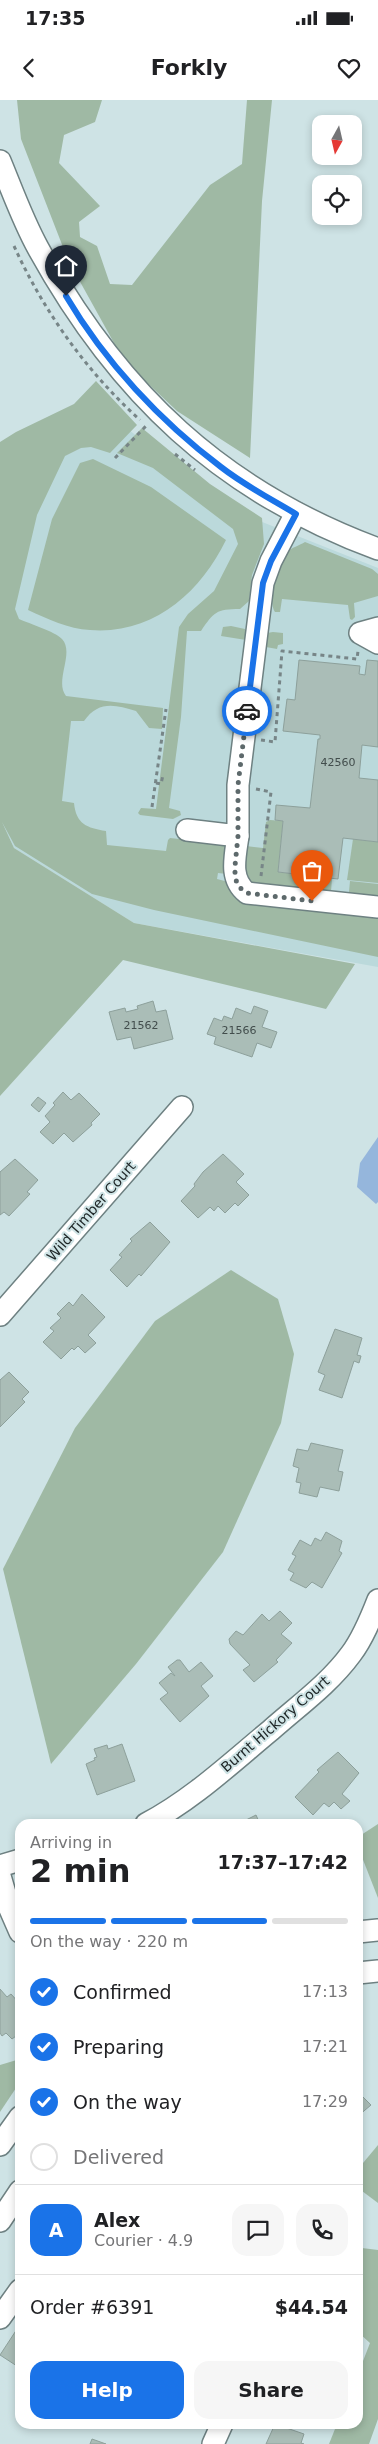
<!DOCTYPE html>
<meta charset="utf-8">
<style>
:root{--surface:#fff;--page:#f6f6f6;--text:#202124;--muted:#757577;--line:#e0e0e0;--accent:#1a73e8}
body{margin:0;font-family:"DejaVu Sans",sans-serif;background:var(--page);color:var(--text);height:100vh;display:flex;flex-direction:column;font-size:19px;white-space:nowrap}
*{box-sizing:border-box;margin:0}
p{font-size:16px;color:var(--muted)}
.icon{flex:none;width:28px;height:28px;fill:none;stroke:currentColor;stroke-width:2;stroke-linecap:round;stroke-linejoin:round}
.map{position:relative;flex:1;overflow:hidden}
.details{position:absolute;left:15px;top:1719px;width:348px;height:610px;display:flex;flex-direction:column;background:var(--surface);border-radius:15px;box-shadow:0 2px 8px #0003}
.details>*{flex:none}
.needle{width:32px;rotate:188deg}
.tools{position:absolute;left:312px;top:15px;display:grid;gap:10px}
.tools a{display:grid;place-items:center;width:50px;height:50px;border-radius:10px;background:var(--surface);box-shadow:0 2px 8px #0003;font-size:25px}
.pin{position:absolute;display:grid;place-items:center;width:42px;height:42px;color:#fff;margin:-51px -21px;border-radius:50% 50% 50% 0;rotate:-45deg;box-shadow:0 0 5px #0007}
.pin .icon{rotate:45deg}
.courier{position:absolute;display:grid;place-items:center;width:50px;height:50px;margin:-25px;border:4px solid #1a73e8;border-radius:50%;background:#fff;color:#222;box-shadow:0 1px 6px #0007}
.summary em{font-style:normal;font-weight:600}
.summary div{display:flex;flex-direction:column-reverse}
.summary{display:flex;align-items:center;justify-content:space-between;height:85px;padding:0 15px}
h1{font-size:32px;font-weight:600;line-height:38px}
.bar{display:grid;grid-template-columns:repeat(4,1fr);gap:8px 5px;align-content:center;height:60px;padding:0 15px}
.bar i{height:6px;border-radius:4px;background:var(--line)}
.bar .on{background:var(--accent)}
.bar p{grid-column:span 4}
.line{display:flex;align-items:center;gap:12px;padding:0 15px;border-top:1px solid var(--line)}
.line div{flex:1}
.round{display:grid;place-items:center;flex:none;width:52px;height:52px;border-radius:15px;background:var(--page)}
ol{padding:0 15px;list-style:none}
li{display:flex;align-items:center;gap:15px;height:55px}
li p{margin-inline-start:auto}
li .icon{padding:5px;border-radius:50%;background:var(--accent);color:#fff;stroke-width:4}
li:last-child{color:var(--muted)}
li i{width:28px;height:28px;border:2px solid var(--line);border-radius:50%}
.cta{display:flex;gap:10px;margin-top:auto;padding:10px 15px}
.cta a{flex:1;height:58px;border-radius:15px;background:var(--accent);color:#fff;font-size:20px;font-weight:600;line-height:58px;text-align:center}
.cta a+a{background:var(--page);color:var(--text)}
.status{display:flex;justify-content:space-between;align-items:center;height:35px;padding:0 25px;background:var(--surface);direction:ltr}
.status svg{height:14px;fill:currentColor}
header{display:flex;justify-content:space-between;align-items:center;height:65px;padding:0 15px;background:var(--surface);font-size:22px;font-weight:600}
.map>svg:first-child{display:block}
.built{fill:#bbd9db}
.green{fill:#9fb9a4}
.water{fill:#95b6dc}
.building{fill:#aabdb7;stroke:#8da09b}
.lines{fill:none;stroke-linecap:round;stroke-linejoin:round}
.minor-casing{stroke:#6e8182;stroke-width:24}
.path{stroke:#778587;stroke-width:3;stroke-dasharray:4 4;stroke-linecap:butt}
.minor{stroke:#fff;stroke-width:21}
.done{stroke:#5d696b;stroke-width:5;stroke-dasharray:0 9}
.route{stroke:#1a73e8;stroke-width:6}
.labels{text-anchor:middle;stroke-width:4;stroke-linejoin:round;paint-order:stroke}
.number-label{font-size:11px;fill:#424d4c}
.street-label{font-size:14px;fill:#202829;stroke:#cee3e5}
</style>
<div class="status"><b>17:35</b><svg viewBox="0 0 49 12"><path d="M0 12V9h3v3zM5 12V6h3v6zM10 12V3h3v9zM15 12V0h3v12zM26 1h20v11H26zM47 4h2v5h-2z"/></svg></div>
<header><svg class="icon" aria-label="back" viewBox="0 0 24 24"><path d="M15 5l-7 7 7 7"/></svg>Forkly<svg class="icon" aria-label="heart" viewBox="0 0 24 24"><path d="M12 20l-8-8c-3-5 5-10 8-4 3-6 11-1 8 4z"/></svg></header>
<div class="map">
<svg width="378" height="2344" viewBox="0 0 378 2344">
<rect width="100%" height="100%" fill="#cee3e5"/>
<polygon class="built" points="93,302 232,410 378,468 378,867 134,823 14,748 0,718 0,397"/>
<g class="green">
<polygon points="17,0 102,0 95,22 64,35 59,63 100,106 79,122 80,137 97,146 110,184 132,185 210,85 242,64 247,0 272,0 262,101 250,358 177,311 124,261 68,160 21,39"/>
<path d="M96,281L137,325L110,353L91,347L81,348L65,356L37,415L15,509L19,519C30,524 54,531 62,539C75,553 54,581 66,596L163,608L162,629L149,628L136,611C114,604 98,601 84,621H71L62,701L74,703C76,724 87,728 106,731L107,745L166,751L168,740L170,738L225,744L227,774L218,773L217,779L347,813L350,781L378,784V857L154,810L92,794L15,746L2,722L14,748L134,823L355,864L326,909L123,860L0,996V342L16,332L74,304Z"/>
<path d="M142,328L210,384L262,418L264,444L252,475L249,501L240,509C216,509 214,512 201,531H187L181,617L169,708L180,711L181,715L173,719L140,715L138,713L141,708L156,709L179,527L188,514L214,491L238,444L233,429L153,368L117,353Z"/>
<path d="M93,359L151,387L226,440C200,493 153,535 90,530C68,529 48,519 28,510L52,419L80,363Z"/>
<path d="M305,442L372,469L378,474V496L354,503L355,517L352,520L350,519L348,505L282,499L280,512H275C267,500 278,463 287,452C291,448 300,445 305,442Z"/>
<polygon points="231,526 245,529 246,540 221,536 223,527"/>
<polygon points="273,532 283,533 283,544 278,545 277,549 266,547 265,544 267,533"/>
<path d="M270,720L283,721L278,772L332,778L331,792L254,784C243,776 243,758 246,746L263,748L266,722Z"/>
<polygon points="353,739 378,742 378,783 347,780"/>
<polygon points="231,1170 278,1199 294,1254 281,1323 223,1452 136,1564 51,1664 3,1469 75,1328 155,1221"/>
<polygon points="378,1724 378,1798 358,1747 358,1737"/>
<polygon points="20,1959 20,1982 0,2012 0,1965"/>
<polygon points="378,2045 378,2103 358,2088 358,2069"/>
<polygon points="362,2148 378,2150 378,2319 369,2344 329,2344 337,2324 358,2324 358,2274 370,2243 360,2234"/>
</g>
<polygon class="water" points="378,1037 378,1102 376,1104 357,1087 360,1063"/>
<g class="building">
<polygon points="299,560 360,566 359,574 365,575 367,560 378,561 378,647 362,645 359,678 378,680 378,742 343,738 338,779 278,772 283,721 275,720 276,705 310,708 318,639 320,639 320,635 283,631 287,599 295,600"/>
<polygon points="153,901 156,912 166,910 173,939 134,949 131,937 117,940 109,912 125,908 126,912 138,909 137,906"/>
<polygon points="254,906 268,911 262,927 277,932 271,948 257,943 252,957 214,944 216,937 207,934 214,918 222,921 224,916 232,919 236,908 251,914"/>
<polygon points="63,992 71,1000 79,993 100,1014 91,1023 92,1025 73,1042 64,1033 53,1044 40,1032 50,1022 45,1016 55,1005 53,1003"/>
<polygon points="38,997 46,1003 39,1012 31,1005"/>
<polygon points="223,1054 244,1074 236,1082 249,1095 238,1106 235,1103 225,1113 218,1106 214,1111 210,1107 198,1118 181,1101 195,1086 194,1084 203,1072"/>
<polygon points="15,1059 38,1080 27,1092 30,1094 9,1116 4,1112 0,1115 0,1072"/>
<polygon points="150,1122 170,1142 141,1176 139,1174 127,1187 110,1170 122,1157 119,1155 132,1141 130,1139"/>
<polygon points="82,1194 105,1217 88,1235 96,1243 85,1253 78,1246 74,1250 72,1248 61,1259 43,1242 54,1231 50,1228 61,1218 57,1214 69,1202 73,1206"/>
<polygon points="335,1229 362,1238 357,1255 361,1256 359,1263 354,1261 342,1298 319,1290 325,1275 318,1272"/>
<polygon points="9,1272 29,1292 22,1299 25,1302 0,1327 0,1280"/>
<polygon points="311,1343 343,1350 338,1371 343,1372 339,1391 320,1387 317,1397 299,1393 301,1383 296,1382 299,1368 293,1366 297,1349 308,1351"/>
<polygon points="326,1432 342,1441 339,1451 342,1453 322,1488 312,1482 306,1488 290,1480 294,1473 288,1470 296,1456 292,1454 300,1440 311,1446 315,1438 321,1441"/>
<polygon points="280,1511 292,1523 281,1534 292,1543 276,1560 278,1562 254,1582 243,1570 250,1565 230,1544 229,1539 236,1531 243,1535 262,1514 269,1521"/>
<polygon points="177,1560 180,1560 189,1572 201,1562 213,1576 201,1586 209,1596 180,1622 160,1599 168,1593 159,1583 171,1573 175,1576 168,1567"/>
<polygon points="122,1644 135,1681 97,1695 86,1664 95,1660 94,1658 97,1657 94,1649 107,1645 108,1649"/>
<polygon points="338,1652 359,1673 342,1694 350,1701 341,1709 334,1702 329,1707 324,1703 313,1715 295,1697 319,1672 317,1670"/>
<polygon points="256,1715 260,1724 243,1724 244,1721"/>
<polygon points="0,1889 7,1897 11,1894 20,1904 20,1933 12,1939 6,1933 2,1936 0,1933"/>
<polygon points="358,1992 371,2005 358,2016"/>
<polygon points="19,2226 20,2226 20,2268 0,2255"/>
<polygon points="275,2324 304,2334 301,2343 304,2344 266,2344"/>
<polygon points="92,2339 106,2344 90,2344"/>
</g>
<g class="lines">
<g class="minor-casing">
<g id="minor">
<path d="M0,61C12,90 23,121 38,148C118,293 221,391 378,449"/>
<polyline points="378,528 360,533 378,543"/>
<polyline points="187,730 238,736 238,685 263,483 271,461 296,413"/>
<path d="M238,736C235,757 229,779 247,793L378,807"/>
<polyline points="0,1215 182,1007"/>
<path d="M146,1724C192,1700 231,1663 271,1630C298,1606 329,1584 351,1554C363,1538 371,1518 378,1500"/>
<polyline points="0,1766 20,1760"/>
<polyline points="0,1776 9,1807 20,1832"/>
<polyline points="358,1832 378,1830"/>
<polyline points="358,1873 378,1871"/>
<polyline points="0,2045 20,2017"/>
<polyline points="0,2121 20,2091"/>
<polyline points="0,2218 20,2190"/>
<polyline points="213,2344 222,2324"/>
</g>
</g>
<g class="path">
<path d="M14,146C44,212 87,272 140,320"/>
<polyline points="175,354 195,370"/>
<polyline points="115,358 146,326"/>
<polyline points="261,640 275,642 282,551 357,559 358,551"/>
<polyline points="156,683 161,684 163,675"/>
<polyline points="256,689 271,692 261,776"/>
<polyline points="152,707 166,609"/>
</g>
<use href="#minor" class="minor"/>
</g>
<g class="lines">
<polyline class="done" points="247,611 238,685 238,736 235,766 235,778 239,787 247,793 312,801"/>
<path class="route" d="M66,196C105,262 160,321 221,367C244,385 271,399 296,414L271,461L263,483L247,611"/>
</g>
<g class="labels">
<g class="number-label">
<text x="338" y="666">42560</text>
<text x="141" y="929">21562</text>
<text x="239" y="934">21566</text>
</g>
<g class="street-label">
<text transform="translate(91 1111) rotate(-49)" y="5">Wild Timber Court</text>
<text transform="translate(275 1624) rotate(-41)" y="5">Burnt Hickory Court</text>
</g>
</g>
</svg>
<div class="tools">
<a><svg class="needle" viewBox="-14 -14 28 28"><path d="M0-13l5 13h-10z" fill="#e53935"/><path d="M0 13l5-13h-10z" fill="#757577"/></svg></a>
<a><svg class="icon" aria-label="locate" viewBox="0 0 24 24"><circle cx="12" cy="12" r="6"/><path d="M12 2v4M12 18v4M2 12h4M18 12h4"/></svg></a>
</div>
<div class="pin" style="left:312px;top:801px;background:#ea580c"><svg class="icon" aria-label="bag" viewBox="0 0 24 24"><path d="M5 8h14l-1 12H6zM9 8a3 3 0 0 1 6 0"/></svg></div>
<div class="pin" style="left:66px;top:196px;background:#1f2937"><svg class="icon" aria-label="home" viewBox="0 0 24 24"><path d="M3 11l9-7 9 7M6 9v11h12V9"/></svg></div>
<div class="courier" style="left:247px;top:611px"><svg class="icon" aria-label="car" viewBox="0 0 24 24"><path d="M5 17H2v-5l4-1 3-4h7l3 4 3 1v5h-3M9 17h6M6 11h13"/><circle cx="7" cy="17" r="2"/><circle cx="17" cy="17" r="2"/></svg></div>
<section class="details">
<div class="summary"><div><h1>2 min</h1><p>Arriving in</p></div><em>17:37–17:42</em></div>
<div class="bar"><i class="on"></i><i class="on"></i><i class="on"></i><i></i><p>On the way · 220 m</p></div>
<ol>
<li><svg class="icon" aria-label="check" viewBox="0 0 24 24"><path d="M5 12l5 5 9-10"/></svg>Confirmed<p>17:13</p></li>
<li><svg class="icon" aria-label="check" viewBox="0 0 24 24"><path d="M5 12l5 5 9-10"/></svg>Preparing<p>17:21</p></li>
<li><svg class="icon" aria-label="check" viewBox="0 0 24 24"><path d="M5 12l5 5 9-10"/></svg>On the way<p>17:29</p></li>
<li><i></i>Delivered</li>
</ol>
<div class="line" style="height:90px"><b class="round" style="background:var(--accent);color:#fff">A</b><div><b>Alex</b><p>Courier · 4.9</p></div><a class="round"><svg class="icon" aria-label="chat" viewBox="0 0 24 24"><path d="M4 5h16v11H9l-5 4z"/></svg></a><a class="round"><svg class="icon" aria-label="phone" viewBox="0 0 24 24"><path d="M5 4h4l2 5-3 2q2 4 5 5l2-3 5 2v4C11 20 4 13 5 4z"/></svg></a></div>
<div class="line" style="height:65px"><div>Order #6391</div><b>$44.54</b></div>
<div class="cta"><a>Help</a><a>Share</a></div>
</section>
</div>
